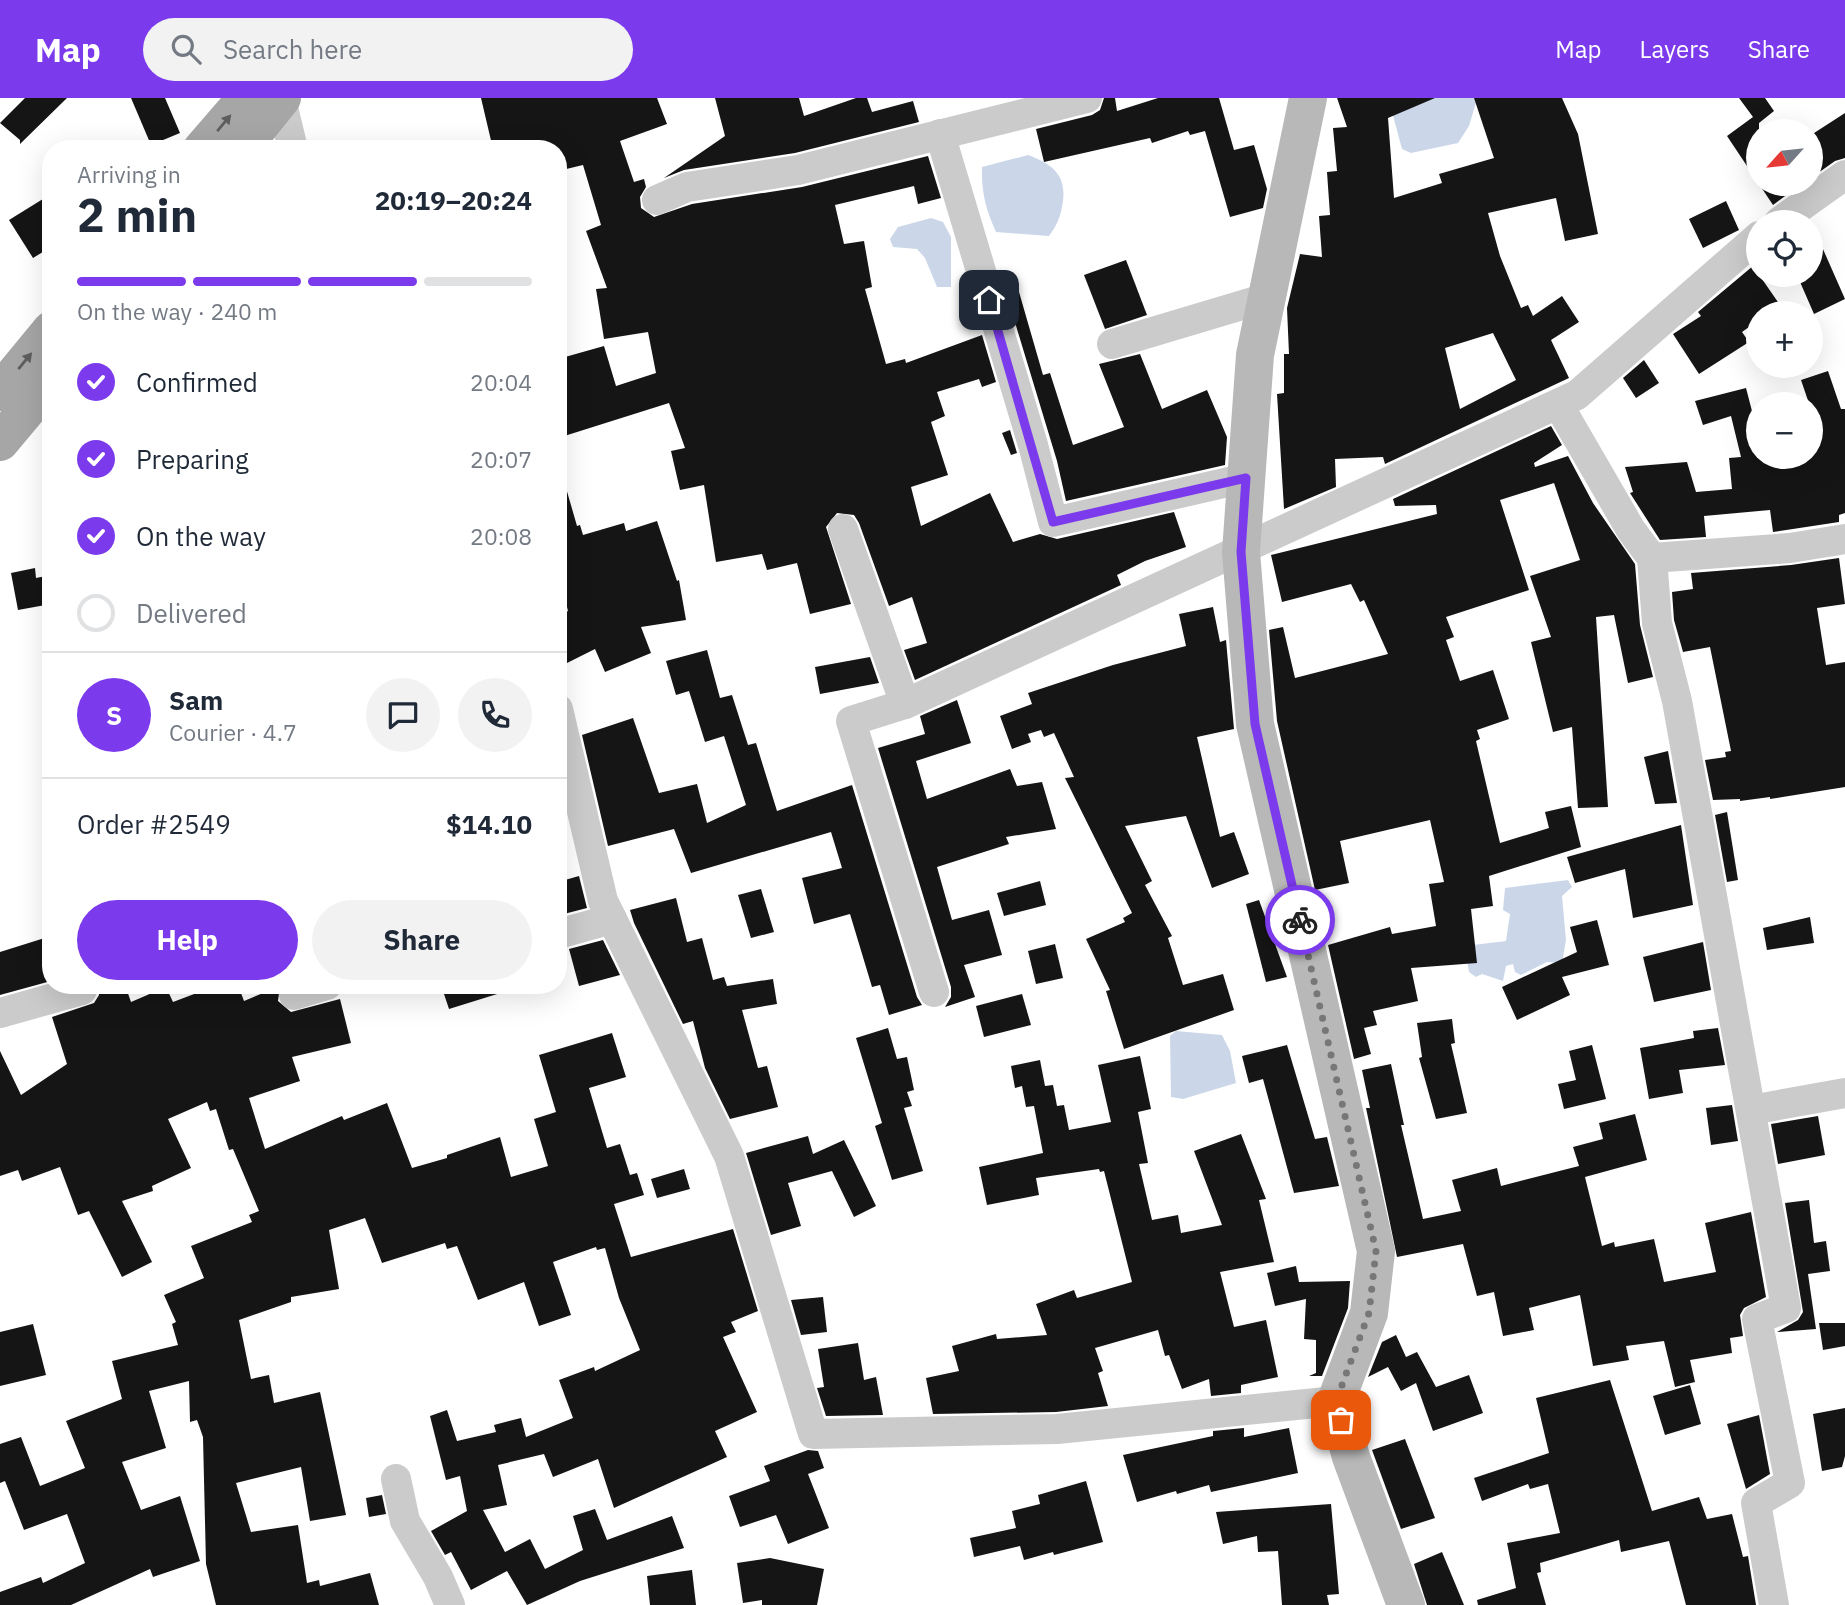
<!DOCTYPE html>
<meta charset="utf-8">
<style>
:root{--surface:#fff;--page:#f2f2f3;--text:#1f2937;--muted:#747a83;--line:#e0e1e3;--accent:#7c3aed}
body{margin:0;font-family:"IBM Plex Sans",sans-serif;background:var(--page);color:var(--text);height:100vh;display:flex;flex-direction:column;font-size:26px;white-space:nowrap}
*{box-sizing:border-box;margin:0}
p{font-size:23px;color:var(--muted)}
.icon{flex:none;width:38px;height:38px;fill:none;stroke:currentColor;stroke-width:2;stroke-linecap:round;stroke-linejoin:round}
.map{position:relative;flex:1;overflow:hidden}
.side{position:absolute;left:42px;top:42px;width:525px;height:854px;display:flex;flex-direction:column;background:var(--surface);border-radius:28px;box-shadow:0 7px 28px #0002}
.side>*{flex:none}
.needle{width:46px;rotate:243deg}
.buttons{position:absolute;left:1746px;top:21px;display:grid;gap:14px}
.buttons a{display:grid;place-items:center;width:77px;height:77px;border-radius:50%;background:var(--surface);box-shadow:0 7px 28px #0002;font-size:35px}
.pin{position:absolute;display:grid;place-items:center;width:60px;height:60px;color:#fff;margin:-30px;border-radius:14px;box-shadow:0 4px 10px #0006}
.courier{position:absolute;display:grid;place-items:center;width:70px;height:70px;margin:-35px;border:5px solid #7c3aed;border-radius:50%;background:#fff;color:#222;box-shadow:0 2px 9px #0007}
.headline em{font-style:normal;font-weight:700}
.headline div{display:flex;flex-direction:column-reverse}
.headline{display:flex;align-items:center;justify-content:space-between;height:119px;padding:0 35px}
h1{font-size:46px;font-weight:700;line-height:52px}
.bar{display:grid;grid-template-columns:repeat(4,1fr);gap:10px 7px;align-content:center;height:84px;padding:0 35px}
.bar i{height:9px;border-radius:5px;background:var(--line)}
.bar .on{background:var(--accent)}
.bar p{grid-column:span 4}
.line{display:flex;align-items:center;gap:18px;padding:0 35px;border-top:2px solid var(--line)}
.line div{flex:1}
.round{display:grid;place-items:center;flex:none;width:74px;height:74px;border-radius:37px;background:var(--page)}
ol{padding:0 35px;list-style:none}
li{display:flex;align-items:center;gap:21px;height:77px}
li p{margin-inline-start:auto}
li .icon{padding:7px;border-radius:50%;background:var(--accent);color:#fff;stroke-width:4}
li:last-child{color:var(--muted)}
li i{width:38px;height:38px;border:4px solid var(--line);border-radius:50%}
.button{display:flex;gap:14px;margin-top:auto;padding:14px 35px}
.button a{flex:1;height:80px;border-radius:42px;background:var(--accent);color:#fff;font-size:28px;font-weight:700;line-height:80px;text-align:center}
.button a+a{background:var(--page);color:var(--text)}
header{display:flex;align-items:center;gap:42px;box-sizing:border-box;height:98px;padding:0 35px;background:var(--accent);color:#fff}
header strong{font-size:33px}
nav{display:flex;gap:38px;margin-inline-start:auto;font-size:24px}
.search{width:490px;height:63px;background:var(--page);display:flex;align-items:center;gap:18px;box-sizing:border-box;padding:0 24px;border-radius:38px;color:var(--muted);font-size:26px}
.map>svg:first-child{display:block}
.water{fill:#cbd7e9}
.building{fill:#151515;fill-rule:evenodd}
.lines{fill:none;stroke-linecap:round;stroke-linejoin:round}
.street{stroke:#cbcbcb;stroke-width:30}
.secondary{stroke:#b8b8b8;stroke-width:38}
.primary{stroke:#a6a6a6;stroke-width:38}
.oneway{fill:#5e5e5e}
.done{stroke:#777;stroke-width:7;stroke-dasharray:0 12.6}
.route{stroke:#7c3aed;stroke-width:9}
</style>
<header>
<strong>Map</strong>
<div class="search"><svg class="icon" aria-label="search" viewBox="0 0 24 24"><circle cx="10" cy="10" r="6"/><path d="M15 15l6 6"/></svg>Search here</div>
<nav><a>Map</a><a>Layers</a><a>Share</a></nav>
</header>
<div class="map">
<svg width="1845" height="1507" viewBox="0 0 1845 1507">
<rect width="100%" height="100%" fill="#fff"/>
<g class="water">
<polygon points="1395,0 1476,0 1477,1 1469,28 1458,45 1411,55 1402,51 1391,10"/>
<path d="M1028,57C1055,67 1068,79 1062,109C1060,120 1056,129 1049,138L996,134C986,112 981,93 982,69Z"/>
<polygon points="931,120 943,124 951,139 951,189 937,189 925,160 917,151 893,149 890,141 898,129"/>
<polygon points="1568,782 1572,789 1562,798 1566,842 1562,865 1547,864 1521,877 1515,874 1513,866 1506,868 1503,883 1482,876 1476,879 1469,874 1466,856 1473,847 1506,843 1510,816 1503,812 1505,790"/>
<polygon points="1176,933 1222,937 1230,953 1236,985 1183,1001 1171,999 1170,938"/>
</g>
<g class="building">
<polygon points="25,0 67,0 20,46 20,42 0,25"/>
<polygon points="131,0 165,0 180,35 151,47"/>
<polygon points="481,0 657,0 667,26 620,43 634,84 644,81 646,89 640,99 641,110 654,119 692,106 802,89 928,58 941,100 918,106 914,88 835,107 844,146 864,143 872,189 865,191 886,266 905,261 906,265 982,237 996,284 982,289 979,281 937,294 945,318 931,324 948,377 911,389 921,428 990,395 1013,444 1040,436 1057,441 1174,414 1186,449 1145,463 1117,477 1121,487 915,582 904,552 927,545 912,499 889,508 859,425 854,417 837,415 826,429 851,506 810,516 797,465 767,472 762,456 716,464 704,387 680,392 671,353 685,350 669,305 558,340 558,261 604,248 616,288 656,275 648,234 604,241 596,191 607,190 586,133 601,127 583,67 558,73 558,51 493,51"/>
<polygon points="715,0 799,0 804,18 856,0 867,0 872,14 913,3 919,24 795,55 684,72 664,80 725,38"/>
<polygon points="1104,0 1115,0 1117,13 1158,0 1219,0 1234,52 1254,47 1267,91 1263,110 1230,119 1205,33 1190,37 1188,33 1152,45 1150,40 1044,64 1036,31 1092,17 1100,12"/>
<path d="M1337,0H1435L1388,20L1394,100L1442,85L1439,76L1494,60L1474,0H1562L1578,36L1598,136L1565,143L1556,100L1488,115L1500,158L1521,210L1528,207L1533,218L1562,198L1579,224L1551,242L1569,280L1385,366L1383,359L1335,361L1336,389L1284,411L1277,296L1284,295V256H1289L1287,210L1300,156L1322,159L1319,118L1330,117L1327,74L1337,73L1333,30L1347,29ZM1493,235L1516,282L1460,311L1445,250Z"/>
<polygon points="1739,0 1765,0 1774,13 1759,25 1759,86 1727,38 1753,19"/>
<polygon points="1845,15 1845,60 1835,63 1811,80 1811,37"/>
<polygon points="1759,86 1799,86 1800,87 1773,107"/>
<polygon points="51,96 51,149 33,160 9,122"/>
<polygon points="1726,103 1739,132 1703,150 1689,121"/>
<polygon points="1811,124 1845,201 1814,216 1797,177 1811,177"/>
<polygon points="1126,162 1147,217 1105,231 1084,177"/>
<polygon points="1753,168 1780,207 1769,215 1759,215 1759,222 1742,234 1749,244 1699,276 1673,236 1701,218 1698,214"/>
<polygon points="1019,194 1043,277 1050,275 1073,347 1124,329 1099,266 1140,256 1162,311 1207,292 1227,339 1225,367 1066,403 1057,363 1007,198"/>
<polygon points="1644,262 1659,285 1636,300 1623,280"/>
<polygon points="1828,273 1841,311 1845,311 1845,415 1839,417 1839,424 1773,434 1770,412 1704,418 1706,439 1660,442 1630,395 1633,394 1625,369 1687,364 1696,394 1732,391 1729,360 1741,359 1731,318 1703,327 1695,303 1746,290 1759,340 1759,359 1811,359 1811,336 1819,335 1801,282"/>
<polygon points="1551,328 1562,347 1534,365 1535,369 1568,358 1593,405 1635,466 1640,527 1653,579 1628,585 1614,517 1596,519 1608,709 1578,710 1572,629 1553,634 1531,544 1551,539 1530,478 1580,462 1554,385 1500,402 1529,492 1446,519 1454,539 1446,542 1460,583 1493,572 1509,621 1477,632 1480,641 1476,643 1500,745 1549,730 1545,714 1571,708 1581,749 1489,778 1493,808 1471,811 1477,865 1411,870 1418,903 1373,913 1377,927 1364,930 1371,956 1354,961 1328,847 1390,829 1392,836 1436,828 1429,786 1444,784 1430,722 1340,743 1349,785 1315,792 1277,623 1269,532 1283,529 1295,580 1388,556 1364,502 1360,504 1351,486 1282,504 1271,457 1437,416 1436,407 1395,408 1393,401"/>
<polygon points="1010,332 1017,355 1011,357 1002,335"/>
<polygon points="558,383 564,383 577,428 580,427 583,437 624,425 626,433 657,423 677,483 679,482 686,522 641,529 651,555 605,574 595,551 565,566 558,553 558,518 568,513 558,473"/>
<polygon points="1839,460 1845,506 1817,510 1826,567 1845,564 1845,689 1770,701 1770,699 1740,703 1740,701 1713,702 1705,662 1726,659 1725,654 1731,653 1710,549 1683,554 1674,522 1672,494 1693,491 1691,475 1791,467"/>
<polygon points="35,470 36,480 51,477 51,506 18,512 11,475"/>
<polygon points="1213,509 1220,544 1226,542 1234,631 1197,639 1220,739 1234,734 1249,776 1212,790 1186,718 1125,728 1152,783 1145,787 1172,838 1168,840 1183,887 1223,876 1234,912 1124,951 1106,893 1110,892 1086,841 1125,824 1123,820 1132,815 1065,680 1074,679 1054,635 1044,639 1041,632 1028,636 1031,644 1012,651 1000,618 1032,606 1028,595 1113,567 1186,548 1179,516"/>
<polygon points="707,552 720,600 732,597 748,647 756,645 777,713 852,687 917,899 922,907 889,917 880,887 872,889 850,816 814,826 802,780 842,770 831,734 691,775 674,731 608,748 582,637 633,620 659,695 697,686 707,725 746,707 724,638 705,644 689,593 676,597 666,563"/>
<polygon points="870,559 879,585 820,596 815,569"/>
<polygon points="957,602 971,645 916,663 927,701 1010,671 1017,688 1042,684 1056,731 1006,739 1009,746 937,769 952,822 989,812 1002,857 964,867 975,899 945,909 951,899 951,889 878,650 925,636 920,618"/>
<polygon points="1668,653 1677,705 1655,706 1644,659"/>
<polygon points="1727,714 1738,782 1727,784 1715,717"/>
<polygon points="1681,727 1693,807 1633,820 1625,771 1575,785 1567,759"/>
<polygon points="579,778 587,810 560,817 558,784"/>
<polygon points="1040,783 1046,807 1004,818 997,795"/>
<polygon points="761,791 774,834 751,840 738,797"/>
<polygon points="676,800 687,844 702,840 713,882 724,879 727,888 773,881 777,906 742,912 758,970 767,968 778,1009 730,1021 705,970 693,923 683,926 634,825 630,812"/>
<polygon points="1259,802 1287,879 1266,884 1246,806"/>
<polygon points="1810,819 1814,845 1767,852 1763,830"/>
<polygon points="1597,822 1609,867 1562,879 1570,897 1517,922 1502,889 1577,854 1570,829"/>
<polygon points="51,838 51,883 0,897 0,854"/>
<polygon points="603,842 620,877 579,888 569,851"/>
<polygon points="1703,844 1711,892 1654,904 1643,859"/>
<polygon points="1055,846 1063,880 1036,886 1028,853"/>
<polygon points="99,887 125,887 131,904 166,889 173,904 218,887 238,887 244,903 280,888 278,903 291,914 340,901 351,945 292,959 300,983 249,1000 265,1051 342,1018 344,1022 387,1005 412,1070 447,1060 447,1057 500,1039 511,1079 548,1068 534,1021 556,1014 539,957 612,935 626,979 589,990 607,1050 620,1046 630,1077 637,1075 644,1097 614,1106 631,1159 733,1131 758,1213 731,1224 736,1234 723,1239 757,1314 715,1333 727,1359 614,1410 598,1361 553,1379 544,1356 498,1367 507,1407 483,1412 505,1454 530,1441 545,1471 583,1452 573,1418 595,1411 607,1442 672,1418 684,1450 580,1483 527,1507 507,1473 471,1492 451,1454 445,1457 431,1433 467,1413 460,1378 446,1382 430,1318 447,1312 457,1343 496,1334 494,1327 521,1320 526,1339 573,1320 559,1282 594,1269 595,1273 640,1252 619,1200 605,1150 597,1152 596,1149 553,1164 571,1217 539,1228 524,1184 478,1202 457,1148 447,1151 445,1145 382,1165 365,1120 329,1132 339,1191 291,1199 291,1204 239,1222 251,1281 269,1277 274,1305 320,1294 346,1417 310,1423 301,1369 236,1385 251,1434 298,1427 307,1485 319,1482 320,1488 370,1475 379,1507 216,1507 206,1466 203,1339 197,1322 190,1324 189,1283 149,1293 166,1350 122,1364 141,1412 180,1398 200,1463 153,1479 150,1471 71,1507 0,1507 0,1494 41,1479 43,1485 85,1465 67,1416 24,1432 5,1383 0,1385 0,1346 21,1339 40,1388 85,1370 66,1323 122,1301 112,1263 178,1247 172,1226 176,1224 164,1197 204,1180 191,1148 252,1124 249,1117 259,1113 233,1051 229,1052 216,1011 210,1013 207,1004 168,1021 191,1070 152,1088 153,1093 122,1103 152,1164 122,1179 89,1113 78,1117 60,1069 22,1083 18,1072 0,1078 0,953 21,997 67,966 52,919 94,905 99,897"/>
<polygon points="441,887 509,887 510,892 449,911"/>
<polygon points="1022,896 1031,927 984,939 976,908"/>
<polygon points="1452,921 1455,945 1451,946 1467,1015 1436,1021 1419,960 1422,959 1417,925"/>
<polygon points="888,930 897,961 907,959 914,992 907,994 912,1008 904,1010 923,1073 892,1082 875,1028 882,1025 856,940"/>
<polygon points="1718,930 1725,967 1679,972 1683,995 1649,1001 1640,950 1694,940 1693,933"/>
<polygon points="1287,947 1315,1041 1327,1039 1339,1088 1294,1095 1263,981 1249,985 1242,958"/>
<polygon points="1592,947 1606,1001 1564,1011 1558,986 1576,982 1569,953"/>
<polygon points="1140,958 1151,1011 1138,1014 1148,1065 1139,1066 1152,1122 1178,1117 1181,1135 1222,1127 1194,1053 1241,1036 1266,1101 1259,1102 1274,1164 1220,1174 1234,1229 1266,1222 1278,1279 1241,1287 1241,1295 1211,1298 1209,1281 1182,1291 1169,1257 1165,1258 1158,1232 1095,1250 1103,1273 1098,1275 1108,1308 1056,1314 933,1316 926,1280 959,1273 952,1248 996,1236 997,1241 1047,1237 1036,1206 1074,1192 1077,1200 1132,1184 1104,1073 1100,1074 1099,1071 1036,1080 1039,1097 987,1107 979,1069 1043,1055 1034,1008 1026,1009 1022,988 1015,990 1011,968 1040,962 1045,988 1053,987 1057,1008 1064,1007 1069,1032 1111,1024 1098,967"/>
<polygon points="1391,966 1404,1027 1401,1027 1423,1121 1461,1113 1452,1082 1497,1070 1501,1088 1579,1068 1573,1049 1603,1041 1599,1025 1635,1016 1647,1062 1585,1079 1602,1148 1614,1144 1615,1149 1654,1141 1664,1184 1716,1174 1705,1125 1751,1114 1766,1199 1744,1210 1740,1217 1743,1238 1730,1240 1732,1255 1690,1262 1695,1284 1675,1289 1664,1243 1626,1248 1629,1262 1593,1268 1580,1197 1529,1210 1534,1232 1503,1238 1494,1194 1477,1198 1463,1146 1397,1159 1366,1010 1370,1010 1362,972"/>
<polygon points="1732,1007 1738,1043 1711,1047 1706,1010"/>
<polygon points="1818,1018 1825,1057 1778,1066 1771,1026"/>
<polygon points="808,1038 813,1056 844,1042 876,1108 854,1119 832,1073 788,1085 801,1128 771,1137 746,1055"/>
<polygon points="684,1071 690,1091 657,1100 651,1081"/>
<polygon points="1809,1102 1814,1145 1826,1143 1830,1173 1808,1176 1816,1231 1777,1234 1798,1222 1803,1214 1785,1105"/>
<polygon points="1296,1168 1299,1184 1350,1183 1348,1210 1322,1278 1309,1278 1316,1275 1316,1242 1304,1241 1306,1201 1275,1208 1267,1175"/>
<polygon points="823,1199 827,1234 801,1237 791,1202"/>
<polygon points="1819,1225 1845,1225 1845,1248 1823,1252"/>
<polygon points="33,1226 46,1277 0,1288 0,1234"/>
<polygon points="1396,1237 1406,1259 1417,1254 1436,1289 1469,1277 1483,1315 1433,1333 1416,1285 1401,1293 1388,1269 1368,1279 1382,1244"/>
<polygon points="858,1245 864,1282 876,1279 883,1317 826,1318 817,1290 824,1289 818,1251"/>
<polygon points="1610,1282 1652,1413 1699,1399 1707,1421 1732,1416 1743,1459 1748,1458 1756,1507 1686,1507 1669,1443 1621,1454 1619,1442 1540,1465 1541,1474 1537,1475 1546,1507 1478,1507 1477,1502 1516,1490 1507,1445 1560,1435 1548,1386 1530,1391 1528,1386 1482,1403 1474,1380 1549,1355 1536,1300"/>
<polygon points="1690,1287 1701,1326 1665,1337 1653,1298"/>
<polygon points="1845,1310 1845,1358 1842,1369 1822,1373 1813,1316"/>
<polygon points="1759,1317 1770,1376 1746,1391 1727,1326"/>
<polygon points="1244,1330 1244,1339 1289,1330 1298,1375 1211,1394 1209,1387 1177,1396 1176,1393 1137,1404 1123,1357 1213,1338 1213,1333"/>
<polygon points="1405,1341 1435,1420 1401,1431 1372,1352"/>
<polygon points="808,1352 818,1353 824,1370 808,1376 829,1430 788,1446 776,1417 740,1429 729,1398 770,1383 764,1368"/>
<polygon points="1086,1383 1103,1444 1054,1457 1053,1454 1024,1462 1020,1448 974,1459 970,1440 1016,1430 1012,1413 1040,1406 1038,1397"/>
<polygon points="382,1397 386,1416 369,1419 366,1400"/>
<polygon points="1331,1406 1339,1496 1327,1497 1329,1507 1282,1507 1278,1453 1258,1454 1257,1438 1223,1446 1216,1414"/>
<polygon points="1442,1454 1464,1507 1427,1507 1414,1466"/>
<polygon points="770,1460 824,1471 817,1507 762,1507 762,1502 743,1505 737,1465"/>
<polygon points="692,1472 696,1507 650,1507 647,1478"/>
</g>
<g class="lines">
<g class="street">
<polyline points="281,1 293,51"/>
<polyline points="940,36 1033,347 1053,424 1246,380"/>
<polyline points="657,102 687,89 798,72 1087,0"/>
<polyline points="1779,124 1845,77"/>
<polyline points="1112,246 1266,200"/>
<polyline points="1558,306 1631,432 1652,460 1657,525 1677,603 1786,1210 1757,1221 1790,1385 1756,1405 1774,1507"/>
<polyline points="843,431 905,606"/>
<polyline points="1652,460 1790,450 1845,441"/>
<polyline points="558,611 603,803 729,1058 813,1336 1057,1331 1336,1303"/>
<polyline points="558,836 612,821"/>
<polyline points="934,894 851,623 905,606 1577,297 1759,138"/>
<polyline points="294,897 327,887"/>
<polyline points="0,915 82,892"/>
<polyline points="1751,1012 1845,995"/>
<polyline points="396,1381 405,1423 438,1479 450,1507"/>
</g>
<polyline class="secondary" points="1308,0 1255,257 1241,454 1255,626 1376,1153 1369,1215 1336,1303 1351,1359 1406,1507"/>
<g class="primary">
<polyline points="202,51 246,0"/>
<polyline points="241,51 282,0"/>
<polyline points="0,294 51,232"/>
<polyline points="0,344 51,283"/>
</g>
</g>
<defs><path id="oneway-solid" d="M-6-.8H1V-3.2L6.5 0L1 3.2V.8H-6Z" transform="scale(1.75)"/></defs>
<g class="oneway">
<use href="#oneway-solid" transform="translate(224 25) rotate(-50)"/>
<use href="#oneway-solid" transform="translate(25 263) rotate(-51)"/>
</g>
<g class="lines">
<polyline class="done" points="1300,822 1376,1153 1369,1215 1336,1303 1341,1322"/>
<polyline class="route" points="989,202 1053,424 1246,380 1241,454 1255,626 1300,822"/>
</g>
</svg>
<div class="buttons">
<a><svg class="needle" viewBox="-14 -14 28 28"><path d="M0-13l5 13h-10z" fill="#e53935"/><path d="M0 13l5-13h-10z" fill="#747a83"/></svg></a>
<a><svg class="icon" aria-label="locate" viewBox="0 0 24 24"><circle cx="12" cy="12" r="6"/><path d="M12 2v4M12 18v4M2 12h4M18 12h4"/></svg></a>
<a>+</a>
<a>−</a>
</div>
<div class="pin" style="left:1341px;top:1322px;background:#ea580c"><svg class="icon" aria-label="bag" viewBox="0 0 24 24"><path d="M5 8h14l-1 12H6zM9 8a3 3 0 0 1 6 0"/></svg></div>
<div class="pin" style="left:989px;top:202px;background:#1f2937"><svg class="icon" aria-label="home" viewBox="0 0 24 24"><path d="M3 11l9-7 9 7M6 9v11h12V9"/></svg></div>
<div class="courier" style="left:1300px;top:822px"><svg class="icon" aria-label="bike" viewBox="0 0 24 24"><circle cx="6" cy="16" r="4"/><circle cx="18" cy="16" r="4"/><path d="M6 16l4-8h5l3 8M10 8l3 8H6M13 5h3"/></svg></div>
<section class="side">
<div class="headline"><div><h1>2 min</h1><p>Arriving in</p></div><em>20:19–20:24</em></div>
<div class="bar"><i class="on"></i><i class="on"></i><i class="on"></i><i></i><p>On the way · 240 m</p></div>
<ol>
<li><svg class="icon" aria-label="check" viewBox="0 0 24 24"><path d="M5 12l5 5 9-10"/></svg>Confirmed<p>20:04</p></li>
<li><svg class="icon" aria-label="check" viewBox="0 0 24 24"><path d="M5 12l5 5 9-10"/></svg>Preparing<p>20:07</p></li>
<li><svg class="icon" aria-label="check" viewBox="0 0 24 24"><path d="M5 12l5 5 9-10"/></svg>On the way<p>20:08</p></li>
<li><i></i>Delivered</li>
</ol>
<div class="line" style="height:126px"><b class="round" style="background:var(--accent);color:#fff">S</b><div><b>Sam</b><p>Courier · 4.7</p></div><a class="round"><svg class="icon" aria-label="chat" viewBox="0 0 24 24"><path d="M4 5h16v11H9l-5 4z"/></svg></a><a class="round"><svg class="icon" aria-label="phone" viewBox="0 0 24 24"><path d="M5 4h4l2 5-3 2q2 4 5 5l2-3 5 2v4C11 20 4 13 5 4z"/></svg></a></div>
<div class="line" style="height:91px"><div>Order #2549</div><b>$14.10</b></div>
<div class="button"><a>Help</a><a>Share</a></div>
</section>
</div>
